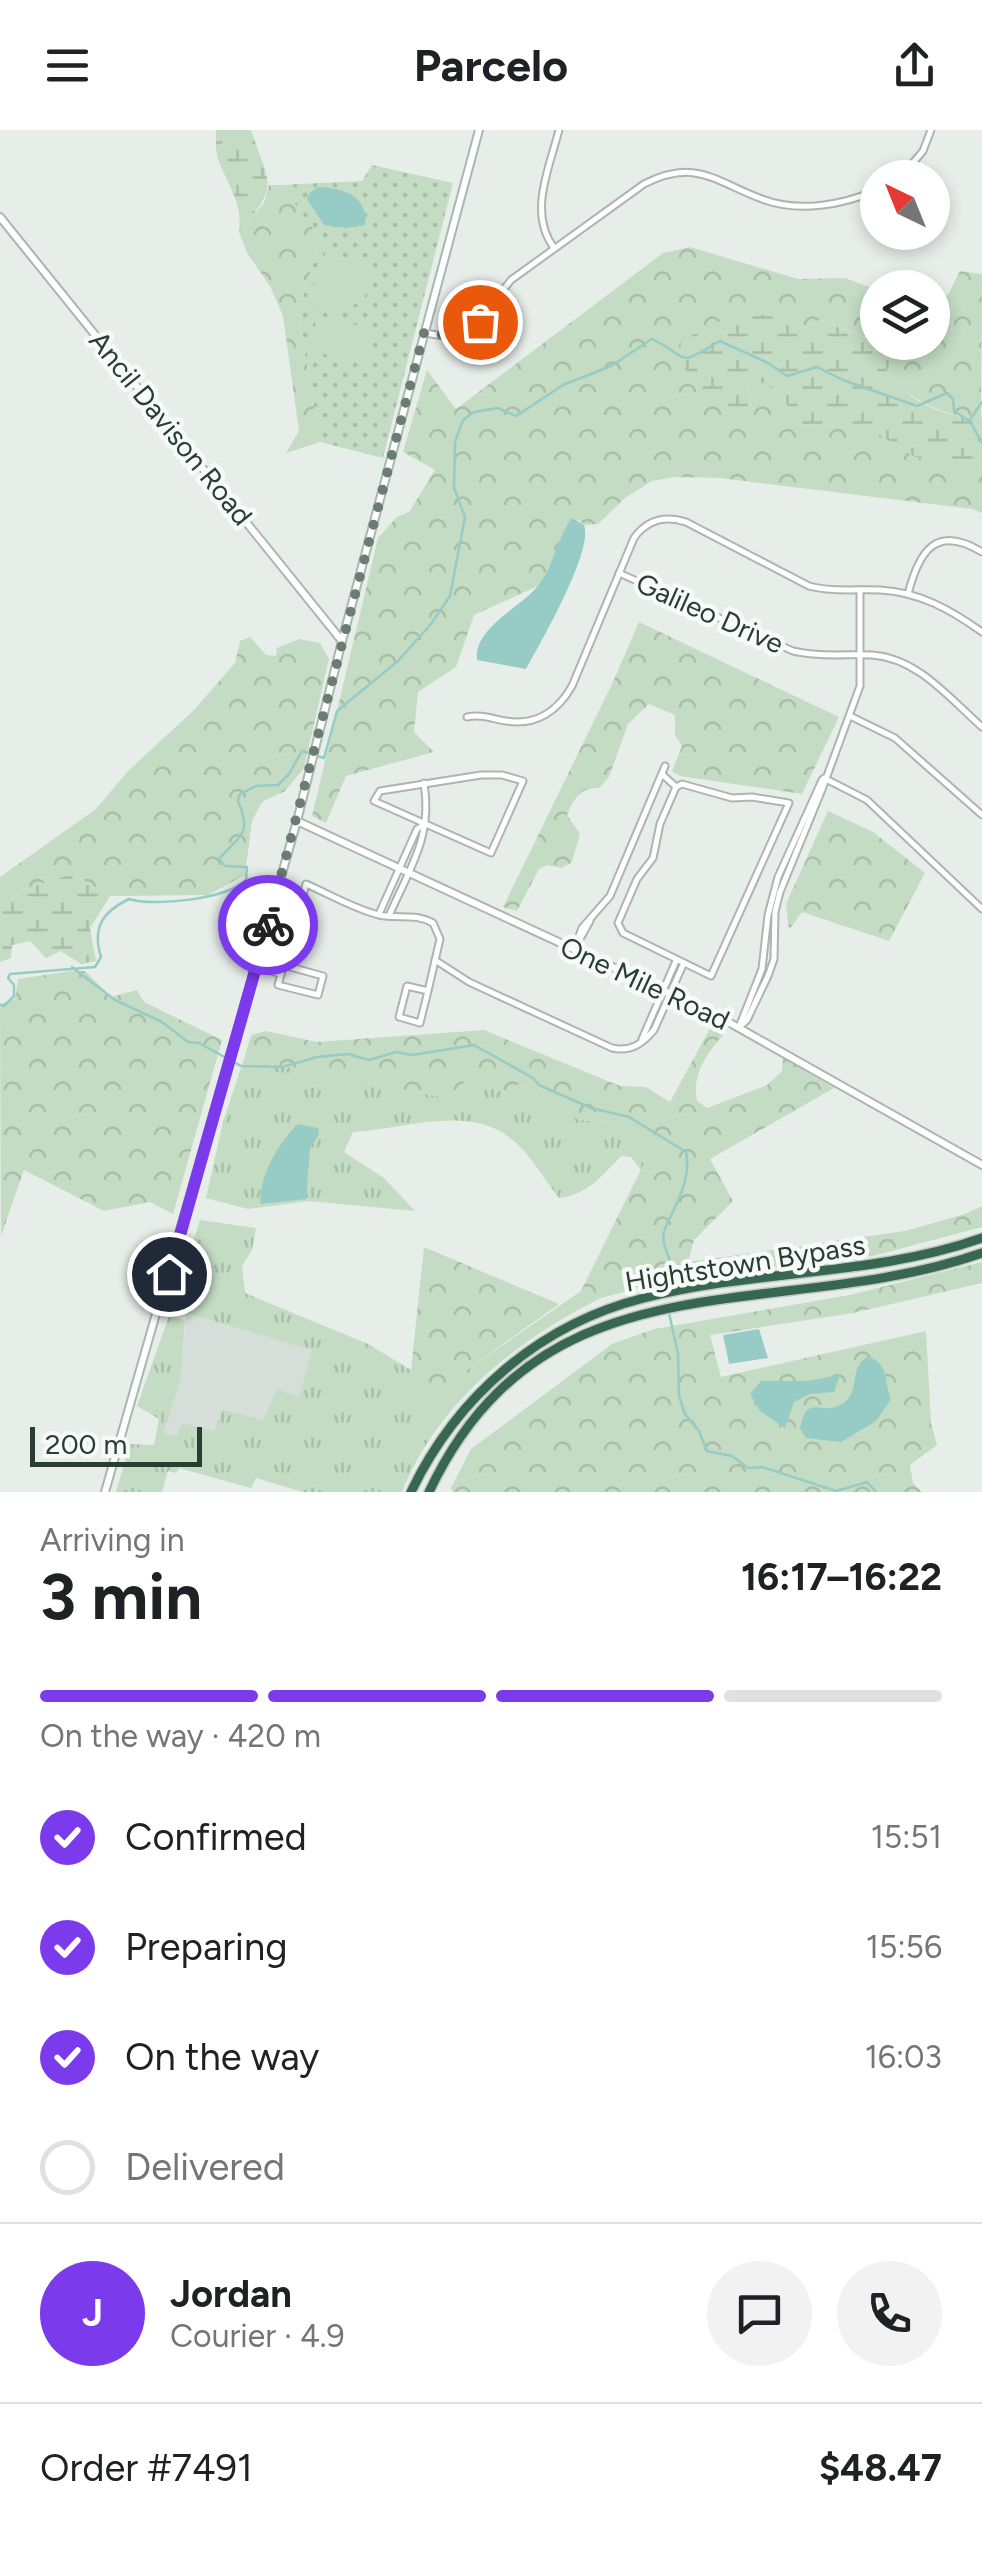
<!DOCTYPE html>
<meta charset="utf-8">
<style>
:root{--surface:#fff;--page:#f2f2f2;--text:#202124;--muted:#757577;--line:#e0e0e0;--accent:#7c3aed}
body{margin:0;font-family:Figtree,sans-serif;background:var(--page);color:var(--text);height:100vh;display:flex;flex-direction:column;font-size:38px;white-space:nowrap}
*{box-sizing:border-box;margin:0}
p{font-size:32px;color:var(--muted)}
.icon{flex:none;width:55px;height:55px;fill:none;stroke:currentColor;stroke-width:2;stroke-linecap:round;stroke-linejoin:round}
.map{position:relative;height:1362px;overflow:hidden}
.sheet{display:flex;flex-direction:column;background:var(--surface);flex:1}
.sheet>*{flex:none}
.needle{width:65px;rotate:317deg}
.fabs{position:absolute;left:860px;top:30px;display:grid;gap:20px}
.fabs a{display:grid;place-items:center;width:90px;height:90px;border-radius:50%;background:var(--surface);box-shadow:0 5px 15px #0003;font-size:50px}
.scale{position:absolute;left:30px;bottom:25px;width:172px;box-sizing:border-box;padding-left:10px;border:5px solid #283e32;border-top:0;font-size:28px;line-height:35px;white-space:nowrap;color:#283e32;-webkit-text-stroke:8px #f7faf8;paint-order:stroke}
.pin{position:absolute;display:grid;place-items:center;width:85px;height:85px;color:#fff;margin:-42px;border:5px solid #fff;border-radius:50%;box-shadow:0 2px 10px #0007}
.courier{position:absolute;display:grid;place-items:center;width:100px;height:100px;margin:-50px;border:8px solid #7c3aed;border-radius:50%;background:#fff;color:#222;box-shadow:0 2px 12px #0007}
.overview em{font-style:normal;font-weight:700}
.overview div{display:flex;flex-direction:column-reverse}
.overview{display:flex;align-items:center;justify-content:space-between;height:170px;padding:0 40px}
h1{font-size:65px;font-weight:700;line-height:75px}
.bar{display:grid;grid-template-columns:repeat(4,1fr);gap:15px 10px;align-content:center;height:120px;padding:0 40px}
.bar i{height:12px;border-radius:8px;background:var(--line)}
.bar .active{background:var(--accent)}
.bar p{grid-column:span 4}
.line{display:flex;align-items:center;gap:25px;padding:0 40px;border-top:2px solid var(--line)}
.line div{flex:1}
.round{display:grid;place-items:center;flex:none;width:105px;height:105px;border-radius:52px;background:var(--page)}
ol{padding:0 40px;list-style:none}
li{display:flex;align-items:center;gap:30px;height:110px}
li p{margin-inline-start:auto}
li .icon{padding:10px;border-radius:50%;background:var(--accent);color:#fff;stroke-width:4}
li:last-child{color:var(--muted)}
li i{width:55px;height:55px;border:5px solid var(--line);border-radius:50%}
header{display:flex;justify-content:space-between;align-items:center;height:130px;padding:0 40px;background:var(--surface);font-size:45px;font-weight:700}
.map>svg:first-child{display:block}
.built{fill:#d5ded8}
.grass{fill:url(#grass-tufts)}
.forest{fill:url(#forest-crowns)}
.wetland{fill:url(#wetland-marsh)}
.park{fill:url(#park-dots)}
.garden{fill:#c3dcc3}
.water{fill:#97cbc5}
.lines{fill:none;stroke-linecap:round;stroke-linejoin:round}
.stream{stroke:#97cbc5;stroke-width:2.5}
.minor-casing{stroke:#aab6ae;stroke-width:9}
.tertiary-casing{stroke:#aab6ae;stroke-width:10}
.secondary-casing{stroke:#a7b8ae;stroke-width:10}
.motorway-casing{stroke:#c3c9c6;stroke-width:12}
.minor{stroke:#fff;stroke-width:5}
.tertiary{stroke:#fff;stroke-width:6}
.secondary{stroke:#fff;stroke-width:6}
.motorway{stroke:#376750;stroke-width:9}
.done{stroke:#6b7c72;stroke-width:10;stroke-dasharray:0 18}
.route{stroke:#7c3aed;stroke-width:12}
.labels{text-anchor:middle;stroke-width:9;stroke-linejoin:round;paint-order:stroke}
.street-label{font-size:28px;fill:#283e32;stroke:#f7faf8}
</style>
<header><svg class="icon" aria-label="menu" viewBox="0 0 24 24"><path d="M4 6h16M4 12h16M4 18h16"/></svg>Parcelo<svg class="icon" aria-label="share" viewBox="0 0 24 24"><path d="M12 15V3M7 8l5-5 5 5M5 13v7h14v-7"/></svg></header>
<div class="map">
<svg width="982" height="1362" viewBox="0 0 982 1362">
<defs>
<pattern id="grass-tufts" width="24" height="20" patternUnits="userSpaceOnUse" patternTransform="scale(2.5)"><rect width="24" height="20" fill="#c3dcc3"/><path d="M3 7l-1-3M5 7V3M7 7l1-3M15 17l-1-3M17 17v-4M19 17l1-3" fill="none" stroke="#a8bea8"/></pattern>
<pattern id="forest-crowns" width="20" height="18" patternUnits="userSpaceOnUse" patternTransform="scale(2.5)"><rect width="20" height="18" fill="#c3dcc3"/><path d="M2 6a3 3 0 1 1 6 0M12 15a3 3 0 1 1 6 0" fill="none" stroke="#a8bea8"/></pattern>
<pattern id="wetland-marsh" width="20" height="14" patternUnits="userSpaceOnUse" patternTransform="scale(2.5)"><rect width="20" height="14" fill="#c3dcc3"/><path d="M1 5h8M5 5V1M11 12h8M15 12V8" fill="none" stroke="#a8bea8"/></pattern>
<pattern id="park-dots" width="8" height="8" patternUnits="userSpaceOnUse" patternTransform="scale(2.5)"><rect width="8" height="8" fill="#c3dcc3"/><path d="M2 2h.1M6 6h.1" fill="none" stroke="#a8bea8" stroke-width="1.8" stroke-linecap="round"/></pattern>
</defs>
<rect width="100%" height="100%" fill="#e7eee9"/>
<polygon class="built" points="186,1183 312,1220 299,1268 277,1260 263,1290 224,1279 214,1301 182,1293 177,1307 162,1303 181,1248"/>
<g class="grass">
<path d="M244,929L447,968L466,951L506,963L518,954L580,990L609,992L654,1013L641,1040L631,1027L621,1026C602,1046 587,1065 559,1068C544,1049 529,1022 510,1008C467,974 402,1000 353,1002L344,1022L384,1048L415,1081L309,1071L248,1079L206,1068L223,992Z"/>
<path d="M200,1090L256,1098L252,1120L242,1136L245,1163L368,1214L411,1240L427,1282L464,1242L581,1161L601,1168C517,1210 438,1272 402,1362H303L256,1348L251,1358L179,1338L176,1343L168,1341L162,1362H116L130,1314L154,1315L159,1289L137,1276L169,1186L185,1190L181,1248L163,1303L177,1306L182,1293L214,1301L223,1279L263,1290L277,1259L299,1267L312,1220L186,1183L172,1167H203L212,1139L187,1131Z"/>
</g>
<g class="forest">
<polygon points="269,55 281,55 321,109 298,182 320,312 286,323 299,301 283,186 270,156 247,123 239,102 264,73"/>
<polygon points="690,117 798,149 845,148 877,160 878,212 820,190 794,200 736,183 751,280 748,254 757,250 781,263 797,295 870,298 915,327 982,331 982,383 972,379 720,348 674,347 652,351 625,368 598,394 584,395 578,389 560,409 558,420 540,455 474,485 456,537 418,562 414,602 434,622 346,646 326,693 312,686 378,408 397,387 409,382 435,340 403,322 427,240 456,279 663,123"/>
<path d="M960,141L982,144L981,289C944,286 911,271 886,243L892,228L878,213L932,212L933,167L948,165Z"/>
<path d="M639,492L839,587L802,664L680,646L672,641L682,616L675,605V585L649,574L628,594L609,647L599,658C579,658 575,668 567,685L580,704L572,732L562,738L547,735L539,739L517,781L503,777L612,554Z"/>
<polygon points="250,507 266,525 276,526 277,518 299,509 320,513 329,529 304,638 285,661 262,672 252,691 245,745 208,765 110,766 73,744 22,760 0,776 0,747 96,679 128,641 194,580 235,533 240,511"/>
<polygon points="828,681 873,702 925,743 889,811 802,782 789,800 786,774"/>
<polygon points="71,841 85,841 111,867 137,860 144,872 222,910 173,1084 150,1072 104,1081 24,1040 1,1106 0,874 15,869 18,849"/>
<path d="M714,891L728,899C710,920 691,942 697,971L707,978L767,955L782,941L783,928L834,958L710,1029L733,1071L694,1110L688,1132L905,1101L965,1084L982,1076V1097L873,1126L677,1148L601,1168L581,1161L654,1013L609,992L580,990L518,954L506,963L466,951L447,968L244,929L251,905L266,901L317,912L484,900L620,956L646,957L670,972Z"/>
<polygon points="424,1117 559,1174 464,1242 427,1283 411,1240"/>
<polygon points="982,1132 982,1153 853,1183 710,1205 721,1247 926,1201 931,1293 937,1315 910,1335 913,1353 922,1362 453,1362 451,1358 471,1319 612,1214 654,1199 850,1165"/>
</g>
<g class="wetland">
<path d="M216,0H251C270,57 280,54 239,102C243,74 229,57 219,32C215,23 216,10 216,0Z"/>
<path d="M736,183L787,186L794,200L820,190L879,213L892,228L886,243C910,271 945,289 982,288V331L915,327L869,298L797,295L781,263L757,250L748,254L751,281L743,285L696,254L680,233L681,211Z"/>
<polygon points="73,744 110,766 90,798 96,831 81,834 61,821 46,828 30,811 12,815 11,828 0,832 0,776 22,760"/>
</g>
<polygon class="park" points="372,35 453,53 383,328 320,312 298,182 321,109 281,55 362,51"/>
<g class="garden">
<path d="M329,122L380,140C365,176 345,188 307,174L325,124Z"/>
<polygon points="318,185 376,200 367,235 309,220"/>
</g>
<g class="water">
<path d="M319,57C344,58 368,66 365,95L346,98L324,95L307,69L310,62Z"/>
<path d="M572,388L584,395C594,420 541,512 526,539L477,530C473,499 519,478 536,458C554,438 556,409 572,388Z"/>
<path d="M298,994L318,998L319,1004L310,1018L306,1069L261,1074C257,1050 280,1010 298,994Z"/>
<polygon points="759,1199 768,1228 729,1234 723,1205"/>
<path d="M867,1227C889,1231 884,1253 891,1269L876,1291L841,1312L806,1308L800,1298C808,1262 820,1287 842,1274C861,1263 848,1238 867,1227Z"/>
<polygon points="840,1245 834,1262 810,1264 794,1272 785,1298 760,1281 750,1264 761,1251 808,1251"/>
</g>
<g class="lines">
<g class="stream">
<polyline points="971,293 982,313"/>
<path d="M317,626L324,628L337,581L398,531L431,494L450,466L465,387L454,358L455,312L463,290L474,282L498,278L516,286L563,255L611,236L652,209C693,229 674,238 720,211L768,233L787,246L817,237L843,250L917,276L947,263L953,269L954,281L969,291L982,272"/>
<path d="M72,837L115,870L162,892L188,912L199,913L241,936L282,937L317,927L348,924L369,930L396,922L412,925L474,915L533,948L539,955L591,978L629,987L686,1022C692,1050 675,1075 665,1099C660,1111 667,1120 670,1131C671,1138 669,1148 669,1155"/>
<path d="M0,875L4,876L14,866V855L8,848L10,844L95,837L101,827C92,798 102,782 129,769C154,777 227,769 246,750L247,737L225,736L219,729C241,704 252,704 238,671L240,664L256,656L278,655L289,644L302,621L309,623"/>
<polyline points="669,1183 678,1224 679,1266 685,1284 699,1301 707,1321 732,1326 748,1338 762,1337 836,1361 867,1352 876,1362"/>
</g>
<g class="minor-casing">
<g id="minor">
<polyline points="900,48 923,21 931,0"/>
<path d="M554,118C528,83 549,39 559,0"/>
<path d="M425,203L449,207L471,200L511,150L644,54C696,28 714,51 762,69C799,83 842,75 878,60"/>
<path d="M619,443L793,521C819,527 845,524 872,525C918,528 950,569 982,597"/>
<path d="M908,464C919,421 936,394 982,422"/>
<polyline points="850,586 895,608 982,685"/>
<path d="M467,587C482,584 492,589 506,591C536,596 558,581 572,556L634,408C647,390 664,385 686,392L809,456C832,462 856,459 880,460C920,462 951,480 982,502"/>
<polyline points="662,644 676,657"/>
<polygon points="481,645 502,645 523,651 491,723 374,671 380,661"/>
<polyline points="824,648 867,670 982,779"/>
<polygon points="682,654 732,668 752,667 789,673 711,846 623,803 618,793 637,749 653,728 660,694 676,657"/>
<polyline points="379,784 417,699 425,694"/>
<path d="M389,786C410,737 433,707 424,653"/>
<polyline points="576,816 590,791"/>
<polyline points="574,819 582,798 610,766 665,636"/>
<path d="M435,830L469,852L612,918C631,922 642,914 654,900L683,835"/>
<path d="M283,835L323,846L318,865L278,855L306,754C329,764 354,779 379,785C397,789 416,783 433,793L440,809L428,861L407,856L399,887L420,893L428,861"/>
<polyline points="257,837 281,844"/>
<polyline points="739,897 747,890 768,846 774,829 775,782 780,762 823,657 860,556 860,461"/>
<polyline points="739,897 762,839 768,785 778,747 822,650"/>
<polyline points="642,909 676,831"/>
</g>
</g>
<g class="tertiary-casing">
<g id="tertiary">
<polyline points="0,87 342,511"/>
<polyline points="297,691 714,884 982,1035"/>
</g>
</g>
<g class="secondary-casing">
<polyline id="secondary" points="105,1362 297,691 342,511 479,0"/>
</g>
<g class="motorway-casing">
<g id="motorway">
<path d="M411,1362C457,1266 540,1194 644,1168C755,1139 872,1147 982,1108"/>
<path d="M429,1362C545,1117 776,1195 982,1123"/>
</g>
</g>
<use href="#minor" class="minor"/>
<use href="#tertiary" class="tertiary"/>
<use href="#secondary" class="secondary"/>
<use href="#motorway" class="motorway"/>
</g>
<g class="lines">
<polyline class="done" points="268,795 424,203 460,206 480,192"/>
<polyline class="route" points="169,1144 268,795"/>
</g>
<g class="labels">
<g class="street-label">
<text transform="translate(171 298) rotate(51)" y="10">Ancil Davison Road</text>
<text transform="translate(710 483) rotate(24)" y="10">Galileo Drive</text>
<text transform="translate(645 853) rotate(25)" y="10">One Mile Road</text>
<text transform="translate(745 1133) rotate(-9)" y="10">Hightstown Bypass</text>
</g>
</g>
</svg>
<div class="fabs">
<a><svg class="needle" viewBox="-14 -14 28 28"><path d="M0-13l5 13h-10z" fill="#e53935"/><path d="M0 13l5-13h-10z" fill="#757577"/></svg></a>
<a><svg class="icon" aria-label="layers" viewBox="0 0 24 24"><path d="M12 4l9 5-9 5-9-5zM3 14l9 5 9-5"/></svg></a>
</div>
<div class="scale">200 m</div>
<div class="pin" style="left:480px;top:192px;background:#ea580c"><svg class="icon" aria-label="bag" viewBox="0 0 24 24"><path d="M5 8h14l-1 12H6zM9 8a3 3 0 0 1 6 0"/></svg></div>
<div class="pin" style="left:169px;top:1144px;background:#1f2937"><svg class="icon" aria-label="home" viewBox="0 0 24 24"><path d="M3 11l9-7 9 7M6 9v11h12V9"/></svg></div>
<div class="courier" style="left:268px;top:795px"><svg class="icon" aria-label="bike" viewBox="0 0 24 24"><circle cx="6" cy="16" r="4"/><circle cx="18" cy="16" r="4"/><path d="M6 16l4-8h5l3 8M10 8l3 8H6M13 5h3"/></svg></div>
</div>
<section class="sheet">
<div class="overview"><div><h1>3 min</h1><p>Arriving in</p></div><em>16:17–16:22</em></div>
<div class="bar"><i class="active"></i><i class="active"></i><i class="active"></i><i></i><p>On the way · 420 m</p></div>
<ol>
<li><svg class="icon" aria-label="check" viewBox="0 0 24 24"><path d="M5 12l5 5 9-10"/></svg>Confirmed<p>15:51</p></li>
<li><svg class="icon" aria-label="check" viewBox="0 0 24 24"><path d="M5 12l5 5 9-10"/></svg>Preparing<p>15:56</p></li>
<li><svg class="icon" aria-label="check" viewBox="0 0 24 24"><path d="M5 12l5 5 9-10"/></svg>On the way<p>16:03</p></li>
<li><i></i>Delivered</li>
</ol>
<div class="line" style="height:180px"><b class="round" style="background:var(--accent);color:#fff">J</b><div><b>Jordan</b><p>Courier · 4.9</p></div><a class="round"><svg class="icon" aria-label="chat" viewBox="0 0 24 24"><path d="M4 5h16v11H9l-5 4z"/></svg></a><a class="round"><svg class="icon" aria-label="phone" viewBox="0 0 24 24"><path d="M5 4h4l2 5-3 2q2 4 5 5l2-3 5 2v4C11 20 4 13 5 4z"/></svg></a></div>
<div class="line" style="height:130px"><div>Order #7491</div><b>$48.47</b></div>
</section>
